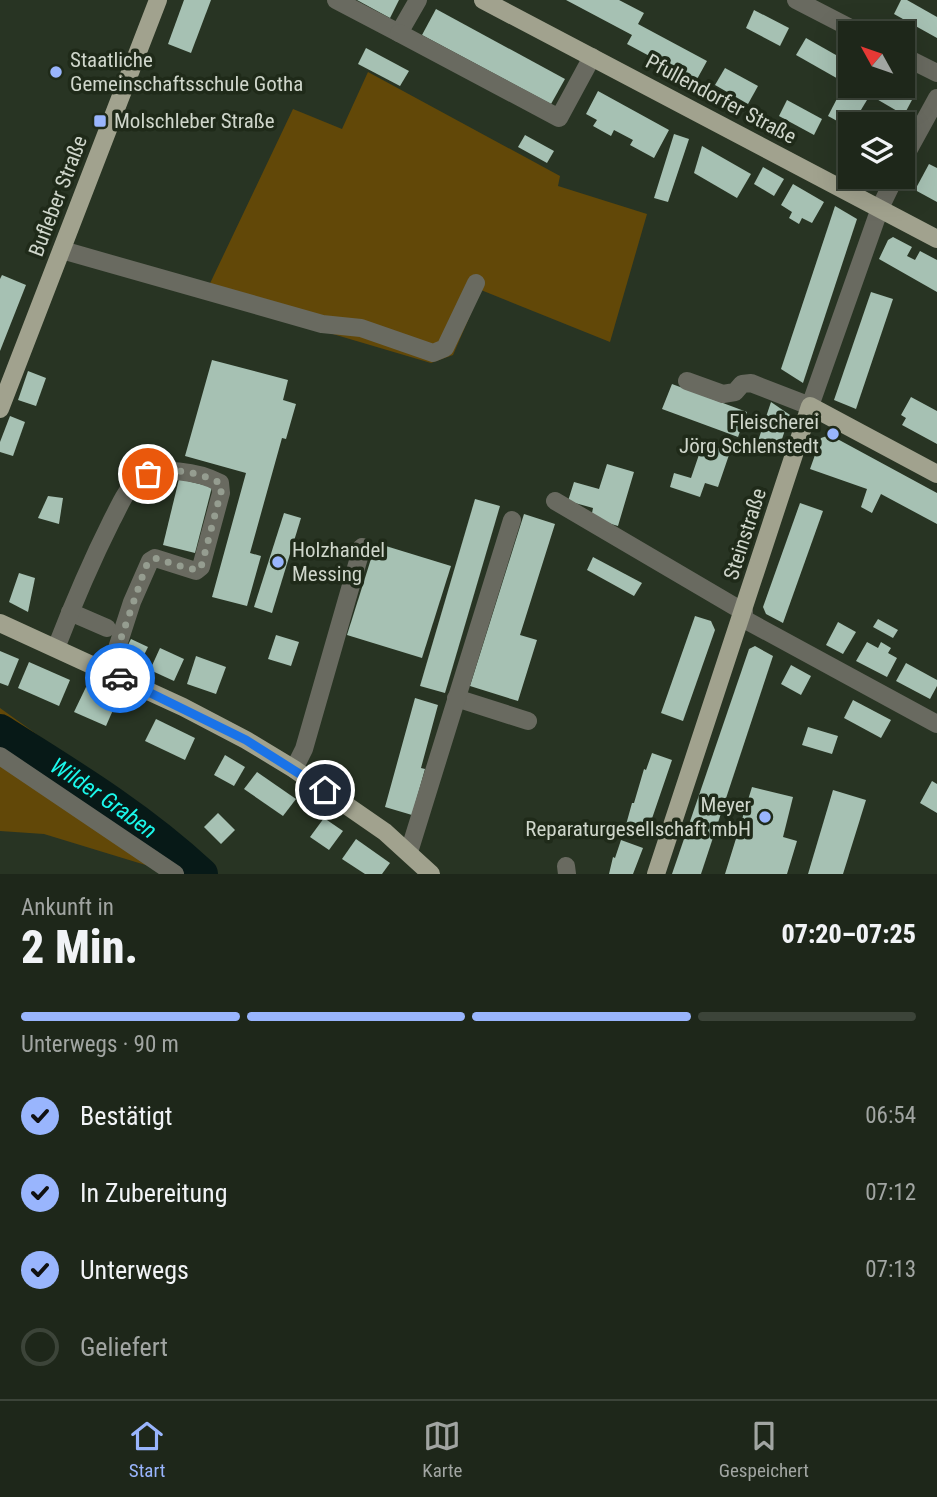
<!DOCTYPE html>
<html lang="de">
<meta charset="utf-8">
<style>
:root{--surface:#1e271a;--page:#2b3327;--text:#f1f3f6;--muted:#a1a5a2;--line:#3c4439;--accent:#99b5fd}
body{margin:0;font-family:"Roboto Condensed",sans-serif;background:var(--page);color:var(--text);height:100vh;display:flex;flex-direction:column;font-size:26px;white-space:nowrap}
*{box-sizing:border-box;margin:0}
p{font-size:23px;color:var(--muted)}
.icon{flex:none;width:38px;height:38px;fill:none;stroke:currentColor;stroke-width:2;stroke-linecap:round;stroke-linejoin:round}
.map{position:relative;height:874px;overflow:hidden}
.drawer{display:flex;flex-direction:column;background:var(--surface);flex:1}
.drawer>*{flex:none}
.needle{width:46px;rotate:310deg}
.tools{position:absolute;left:838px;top:21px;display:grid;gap:14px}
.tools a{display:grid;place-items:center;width:77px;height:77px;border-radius:0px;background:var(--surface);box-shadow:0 7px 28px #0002,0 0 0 2px var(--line);font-size:35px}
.pin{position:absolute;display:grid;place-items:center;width:60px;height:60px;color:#fff;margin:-30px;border:4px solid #fff;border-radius:50%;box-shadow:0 2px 7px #0007}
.courier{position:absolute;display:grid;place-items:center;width:70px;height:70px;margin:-35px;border:5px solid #1a73e8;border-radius:50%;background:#fff;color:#222;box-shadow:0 2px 9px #0007}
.head em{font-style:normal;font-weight:800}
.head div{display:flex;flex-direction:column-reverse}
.head{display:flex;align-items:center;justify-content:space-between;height:119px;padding:0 21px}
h1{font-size:46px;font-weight:800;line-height:52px}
.bar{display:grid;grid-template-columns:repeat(4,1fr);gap:10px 7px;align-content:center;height:84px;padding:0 21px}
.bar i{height:9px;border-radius:5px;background:var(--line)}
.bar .current{background:var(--accent)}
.bar p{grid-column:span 4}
ol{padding:0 21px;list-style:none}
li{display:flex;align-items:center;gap:21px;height:77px}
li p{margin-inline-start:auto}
li .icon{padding:7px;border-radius:50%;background:var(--accent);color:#111;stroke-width:4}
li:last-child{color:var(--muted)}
li i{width:38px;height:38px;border:4px solid var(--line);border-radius:50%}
.dock{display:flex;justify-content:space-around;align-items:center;height:98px;border-top:2px solid var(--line);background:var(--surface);font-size:19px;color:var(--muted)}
.dock a{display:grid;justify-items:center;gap:4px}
.dock .current{color:var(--accent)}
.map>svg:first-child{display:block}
.green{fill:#624808}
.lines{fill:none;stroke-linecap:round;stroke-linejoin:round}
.river{stroke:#071917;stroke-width:32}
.building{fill:#a6c1b3}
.minor{stroke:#696a60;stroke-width:18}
.major{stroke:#a1a28e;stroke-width:18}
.done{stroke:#959d90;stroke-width:7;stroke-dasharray:0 12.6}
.route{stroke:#1a73e8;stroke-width:9}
.poi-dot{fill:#99b5fd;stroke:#1f2a19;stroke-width:2.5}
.labels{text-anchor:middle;stroke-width:7;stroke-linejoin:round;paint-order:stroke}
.poi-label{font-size:21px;fill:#cfd6cb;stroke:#1f2a19;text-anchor:start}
.street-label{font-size:21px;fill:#cfd6cb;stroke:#1f2a19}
.water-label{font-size:23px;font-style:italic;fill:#1bf8ec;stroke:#1f2a19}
</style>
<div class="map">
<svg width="937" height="874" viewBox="0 0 937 874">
<rect width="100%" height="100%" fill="#283423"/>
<g class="green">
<polygon points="368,72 560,176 558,186 647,214 610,342 481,290 453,355 431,363 204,296 293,109 342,129"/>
<polygon points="0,708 60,751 213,874 175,874 44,834 0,831"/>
</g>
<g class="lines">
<path class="river" id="s1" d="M0,730C70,774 141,817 202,874"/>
</g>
<g class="building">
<polygon points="184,0 211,0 191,53 168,44"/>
<polygon points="357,0 399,0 390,18"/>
<polygon points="566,0 619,0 644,13 638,24 707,61 696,81 627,44 632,35"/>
<polygon points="901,0 907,0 937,17 937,38 894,14"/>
<polygon points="436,9 565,79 551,104 422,35"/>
<polygon points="754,10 789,28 780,46 746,28"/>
<polygon points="806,38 850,63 840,80 796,55"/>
<polygon points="366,48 409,71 400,86 358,64"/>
<polygon points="725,68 758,86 748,104 715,85"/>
<polygon points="873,86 892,86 913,98 904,115 868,94"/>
<polygon points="843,87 867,100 850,128 828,116"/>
<polygon points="598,91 669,130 654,158 630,145 633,140 614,130 611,136 593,126 597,120 586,114"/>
<polygon points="787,100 822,119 814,135 779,116"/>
<polygon points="849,133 850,134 850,155 840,150"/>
<polygon points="674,134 689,139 668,202 654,198"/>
<polygon points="525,135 554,151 547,163 518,147"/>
<polygon points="702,146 751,174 737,198 694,173"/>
<polygon points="929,164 937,168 937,202 915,190"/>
<polygon points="763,167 784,179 774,196 754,184"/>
<polygon points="793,184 824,202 812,223 802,218 799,224 789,218 792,212 781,205"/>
<polygon points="835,206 857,219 803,383 781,369"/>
<polygon points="893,237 912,247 907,256 915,260 920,251 937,260 937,292 879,259 888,240"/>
<polygon points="2,275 26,285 0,351 0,279"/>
<polygon points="871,292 893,299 856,409 834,400"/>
<polygon points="212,360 288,380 283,400 296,404 286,439 282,438 250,553 261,556 247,606 212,597 246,473 185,456"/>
<polygon points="28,371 46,378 36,406 18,400"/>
<polygon points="672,384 747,412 738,437 662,409"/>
<polygon points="911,397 937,411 937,444 902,425 906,418 901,415"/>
<polygon points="771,402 790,415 778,451 757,444"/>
<polygon points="10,416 25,422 13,456 0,452 0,442"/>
<polygon points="830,435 937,493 937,524 881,494 872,513 861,507 867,489 810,469 821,438"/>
<polygon points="703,443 730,452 718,487 705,483 700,497 670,487 674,473 691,478"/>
<polygon points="607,464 634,472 618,526 591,518 593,508 568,501 574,482 599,489"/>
<polygon points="179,479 212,487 195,553 163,545"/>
<polygon points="48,496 63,498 59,524 38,518"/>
<polygon points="475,499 500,506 445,693 420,686"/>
<polygon points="800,503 823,511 783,623 766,614 763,607"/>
<polygon points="284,513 301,518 272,613 254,607"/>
<polygon points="524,514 555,524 520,635 537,640 518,701 470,686"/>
<polygon points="376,543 451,566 422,658 347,635"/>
<polygon points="593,557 642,583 634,596 587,570"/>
<polygon points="19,573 35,578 28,612 9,602"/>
<polygon points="695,616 711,621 715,630 683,721 661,713"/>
<polygon points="878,619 898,630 893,638 873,627"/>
<polygon points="838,622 856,632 843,654 826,645"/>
<polygon points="276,635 299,642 291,666 268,659"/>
<polygon points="131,639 148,647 140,663 123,655"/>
<polygon points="867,642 878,648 881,642 891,648 888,653 897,658 887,677 856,661"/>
<polygon points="755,646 773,656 701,874 672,874 749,649"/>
<polygon points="160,648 184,659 174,681 150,670"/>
<polygon points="0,651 19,659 8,686 0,683"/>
<polygon points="196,656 226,667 216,694 187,684"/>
<polygon points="29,662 70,680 59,706 18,688"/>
<polygon points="906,663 937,680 937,686 930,699 896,681"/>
<polygon points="791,665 811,676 801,695 781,684"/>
<polygon points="86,687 117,701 106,726 74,712"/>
<polygon points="415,698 438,705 421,768 425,769 412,815 385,807"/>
<polygon points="853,700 891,720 881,738 844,718"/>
<polygon points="156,719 195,738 185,760 145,741"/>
<polygon points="808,727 838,736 832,754 802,745"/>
<polygon points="652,753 672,760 645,839 624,832 632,803 634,803 644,769 646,770"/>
<polygon points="225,755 245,767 234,786 214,775"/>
<polygon points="257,772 296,799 283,816 244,789"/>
<polygon points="932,781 937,784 937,813 920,803"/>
<polygon points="752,787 793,797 783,837 797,841 787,874 725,874"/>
<polygon points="833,790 866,800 843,874 808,874"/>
<polygon points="218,813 235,830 221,844 204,827"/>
<polygon points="324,818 343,831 329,850 310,837"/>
<polygon points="356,839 390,863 382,874 365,874 342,859"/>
<polygon points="621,840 643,848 633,874 609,874 613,857 615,858"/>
</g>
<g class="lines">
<g class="minor">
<polyline points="336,0 399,33 418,0"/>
<polyline points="796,0 860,33"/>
<polyline points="399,33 559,118 592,57"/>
<polyline points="903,56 937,73"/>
<polyline points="903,160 937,98"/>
<polyline points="62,250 322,324 361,328 433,353 445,348 476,283"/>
<polyline points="687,381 723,394 735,392 742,384 751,383 810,406 880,208 895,177"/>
<polyline points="555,501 744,612"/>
<polyline points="70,612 107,628"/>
<polyline points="742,618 937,724"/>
<path d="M56,648C73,604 91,562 112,520C119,507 126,489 138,480C158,464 200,472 220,483L221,493L201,567L196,571L155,558L150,561L132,602L109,673"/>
<polyline points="456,698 528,721"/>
<polyline points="0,756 175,874"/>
<polyline points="294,769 304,749 362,547"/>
<polyline points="409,852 512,520"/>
<polyline points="566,866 567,874"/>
</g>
<g class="major">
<polyline points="483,0 937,239"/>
<polyline points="0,409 158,0"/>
<polyline points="0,623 183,707 246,740 294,769 385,832 431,874"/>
<polyline points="656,874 810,406 937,474"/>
</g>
</g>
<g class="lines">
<path class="done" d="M120,678L109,673L146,566L155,558L186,568L199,570L202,564L222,488L220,483C200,472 169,467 148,474"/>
<polyline class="route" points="120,678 246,740 325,790"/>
</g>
<g class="poi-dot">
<circle cx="56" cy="72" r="7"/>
<rect x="93" y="114" width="14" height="14" rx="3.5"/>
<circle cx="833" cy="434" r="7"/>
<circle cx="278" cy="562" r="7"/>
<circle cx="765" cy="817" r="7"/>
</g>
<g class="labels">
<g class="poi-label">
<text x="70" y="67">Staatliche<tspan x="70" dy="24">Gemeinschaftsschule Gotha</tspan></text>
<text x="114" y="128">Molschleber Straße</text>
<text x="819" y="429" text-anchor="end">Fleischerei<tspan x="819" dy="24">Jörg Schlenstedt</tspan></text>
<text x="292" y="557">Holzhandel<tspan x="292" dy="24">Messing</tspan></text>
<text x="751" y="812" text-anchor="end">Meyer<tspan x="751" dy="24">Reparaturgesellschaft mbH</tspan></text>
</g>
<g class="street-label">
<text transform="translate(721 99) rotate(28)" y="7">Pfullendorfer Straße</text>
<text transform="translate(58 196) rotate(-69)" y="7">Bufleber Straße</text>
<text transform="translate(745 534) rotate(-72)" y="7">Steinstraße</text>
</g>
<g class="water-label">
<text dy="8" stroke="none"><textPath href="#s1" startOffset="124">Wilder Graben</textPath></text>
</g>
</g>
</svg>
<div class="tools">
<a><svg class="needle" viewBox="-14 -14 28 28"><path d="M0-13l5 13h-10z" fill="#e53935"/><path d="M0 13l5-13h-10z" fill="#a1a5a2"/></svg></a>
<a><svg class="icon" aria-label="layers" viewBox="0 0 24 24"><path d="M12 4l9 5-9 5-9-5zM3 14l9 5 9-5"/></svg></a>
</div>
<div class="pin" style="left:148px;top:474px;background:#ea580c"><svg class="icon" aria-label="bag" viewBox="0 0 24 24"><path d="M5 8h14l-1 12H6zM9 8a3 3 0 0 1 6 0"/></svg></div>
<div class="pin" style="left:325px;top:790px;background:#1f2937"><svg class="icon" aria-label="home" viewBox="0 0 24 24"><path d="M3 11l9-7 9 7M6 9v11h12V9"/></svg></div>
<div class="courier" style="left:120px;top:678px"><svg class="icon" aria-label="car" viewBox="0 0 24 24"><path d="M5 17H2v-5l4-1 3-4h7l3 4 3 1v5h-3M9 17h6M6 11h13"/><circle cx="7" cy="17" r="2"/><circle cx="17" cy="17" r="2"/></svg></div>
</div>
<section class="drawer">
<div class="head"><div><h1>2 Min.</h1><p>Ankunft in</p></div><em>07:20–07:25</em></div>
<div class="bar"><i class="current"></i><i class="current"></i><i class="current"></i><i></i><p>Unterwegs · 90 m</p></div>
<ol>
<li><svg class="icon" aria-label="check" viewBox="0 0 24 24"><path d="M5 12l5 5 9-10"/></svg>Bestätigt<p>06:54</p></li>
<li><svg class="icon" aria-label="check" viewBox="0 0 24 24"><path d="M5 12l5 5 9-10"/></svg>In Zubereitung<p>07:12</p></li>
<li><svg class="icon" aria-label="check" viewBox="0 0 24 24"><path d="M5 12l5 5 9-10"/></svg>Unterwegs<p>07:13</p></li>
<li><i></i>Geliefert</li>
</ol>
</section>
<nav class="dock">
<a class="current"><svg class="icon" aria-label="home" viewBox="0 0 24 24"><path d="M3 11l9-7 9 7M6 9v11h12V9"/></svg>Start</a>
<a><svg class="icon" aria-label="map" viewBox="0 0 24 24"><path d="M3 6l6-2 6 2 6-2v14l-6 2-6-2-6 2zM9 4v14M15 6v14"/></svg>Karte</a>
<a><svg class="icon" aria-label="saved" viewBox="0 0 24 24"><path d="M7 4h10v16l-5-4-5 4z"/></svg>Gespeichert</a>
</nav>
